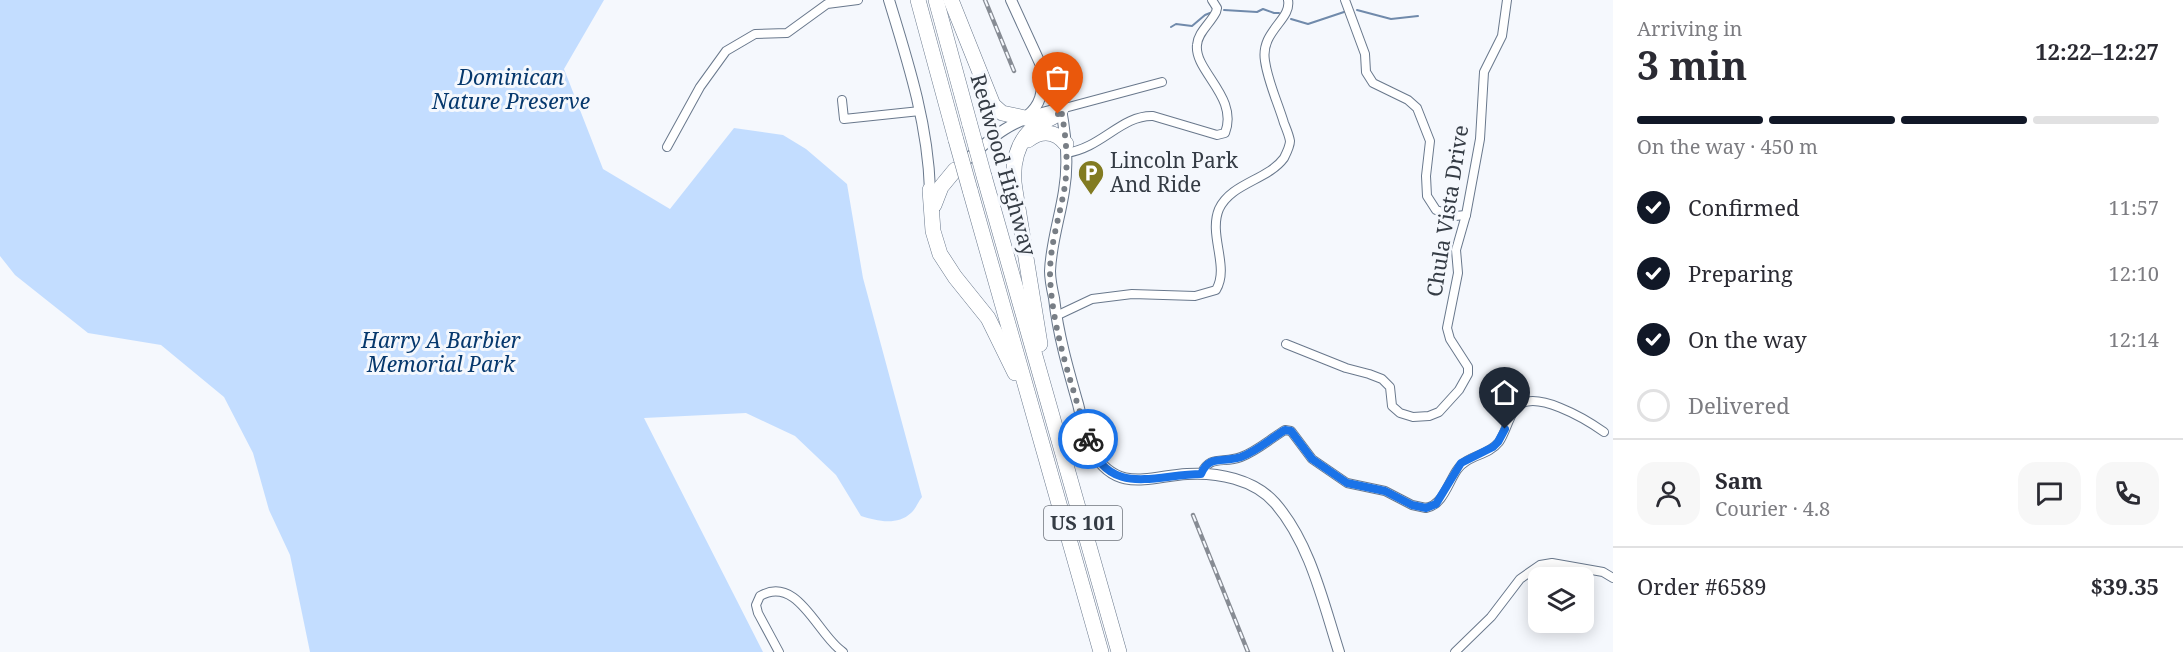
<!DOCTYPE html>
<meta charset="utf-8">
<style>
:root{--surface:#fff;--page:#f7f7f7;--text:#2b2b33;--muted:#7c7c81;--line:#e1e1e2;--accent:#111827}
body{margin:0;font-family:"Noto Serif",serif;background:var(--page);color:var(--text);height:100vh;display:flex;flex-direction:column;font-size:22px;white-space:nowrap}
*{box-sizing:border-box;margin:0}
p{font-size:20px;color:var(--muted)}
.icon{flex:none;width:33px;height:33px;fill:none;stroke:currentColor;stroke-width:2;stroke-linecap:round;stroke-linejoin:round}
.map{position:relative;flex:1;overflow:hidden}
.details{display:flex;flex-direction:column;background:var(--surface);width:570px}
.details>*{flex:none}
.fabs{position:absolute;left:1528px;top:567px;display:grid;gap:12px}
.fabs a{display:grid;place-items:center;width:66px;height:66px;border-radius:12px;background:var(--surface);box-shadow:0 3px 15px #0003;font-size:30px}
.pin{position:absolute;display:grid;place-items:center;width:51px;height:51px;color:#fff;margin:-62px -26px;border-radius:50% 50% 50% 0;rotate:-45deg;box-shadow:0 0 6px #0007}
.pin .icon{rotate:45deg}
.courier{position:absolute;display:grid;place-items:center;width:60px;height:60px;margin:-30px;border:4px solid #1a73e8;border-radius:50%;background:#fff;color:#222;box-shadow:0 2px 8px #0007}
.summary em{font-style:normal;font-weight:700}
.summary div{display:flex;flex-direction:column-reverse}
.summary{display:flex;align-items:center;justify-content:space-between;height:102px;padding:0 24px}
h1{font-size:39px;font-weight:700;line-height:45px}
.bar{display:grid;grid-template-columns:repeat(4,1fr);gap:9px 6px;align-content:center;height:72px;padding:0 24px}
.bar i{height:8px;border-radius:4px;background:var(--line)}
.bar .selected{background:var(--accent)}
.bar p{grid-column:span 4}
.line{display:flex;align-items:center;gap:15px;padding:0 24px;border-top:2px solid var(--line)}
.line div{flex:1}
.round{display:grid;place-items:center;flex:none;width:63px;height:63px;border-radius:18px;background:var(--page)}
ol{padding:0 24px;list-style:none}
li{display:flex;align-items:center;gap:18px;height:66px}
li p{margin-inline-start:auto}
li .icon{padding:6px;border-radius:50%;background:var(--accent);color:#fff;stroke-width:4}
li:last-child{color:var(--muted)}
li i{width:33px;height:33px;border:3px solid var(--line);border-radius:50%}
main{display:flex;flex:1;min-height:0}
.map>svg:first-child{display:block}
.green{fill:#c3ddff}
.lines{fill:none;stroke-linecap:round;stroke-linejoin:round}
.stream{stroke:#708aab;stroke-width:2}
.minor-casing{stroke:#69788c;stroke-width:10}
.tertiary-casing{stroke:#69788c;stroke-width:12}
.secondary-casing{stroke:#69788c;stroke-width:12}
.motorway-casing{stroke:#69788c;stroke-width:16}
.minor{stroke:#fff;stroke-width:8}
.tertiary{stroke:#fff;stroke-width:10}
.secondary{stroke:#fff;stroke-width:10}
.motorway{stroke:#fff;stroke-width:15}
.rail-casing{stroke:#878c94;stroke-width:4.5}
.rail{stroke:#f5f8fd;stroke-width:2;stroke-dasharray:7;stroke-linecap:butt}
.motorway-bridge-casing{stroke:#69788c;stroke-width:16;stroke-linecap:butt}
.motorway-bridge{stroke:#fff;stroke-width:15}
.done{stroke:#787e85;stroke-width:6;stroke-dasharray:0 10.8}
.route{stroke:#1a73e8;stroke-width:8}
.labels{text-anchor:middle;stroke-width:6;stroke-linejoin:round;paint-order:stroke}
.shield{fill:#f5f8fd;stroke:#6f747c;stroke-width:1.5}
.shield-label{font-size:20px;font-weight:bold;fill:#353c45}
.park-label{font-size:21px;font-style:italic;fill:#06386d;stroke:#f5f8fd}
.poi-label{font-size:21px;fill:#353c45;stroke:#f5f8fd;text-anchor:start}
.street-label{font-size:21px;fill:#353c45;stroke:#f5f8fd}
</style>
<main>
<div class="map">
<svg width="1613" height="652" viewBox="0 0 1613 652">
<rect width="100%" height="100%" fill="#f5f8fd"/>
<path class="green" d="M0,0H604L564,69L603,169L670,209L734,128L783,135L806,149L847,184L863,278L922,497C918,502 915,510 911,513C897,526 877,521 861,516L836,475L795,436L746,413L644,418L763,652H310L290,555L269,510L253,453L224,397L161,345L88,333L15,275L0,256Z"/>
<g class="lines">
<g class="stream">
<polyline points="1224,10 1257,12 1263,9 1274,13 1279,13"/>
<polyline points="1357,10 1391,19 1418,16"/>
<polyline points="1291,19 1308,24 1344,12"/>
<polyline points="1171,27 1176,24 1192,26 1205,15 1210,13"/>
</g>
<g class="minor-casing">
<g id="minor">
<polyline points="1345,0 1365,54 1366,72 1373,83 1408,100 1417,108 1430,141 1426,176 1427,196 1436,210 1455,216 1466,215"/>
<polyline points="842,100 844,119 920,111"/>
<polyline points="1061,109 1162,82"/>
<polyline points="667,147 700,87 726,51 755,34 787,33 827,4 858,0"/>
<path d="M1066,153C1102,148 1121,115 1153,116L1217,135L1225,133C1239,97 1194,71 1197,45C1198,32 1210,24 1216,12L1217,8L1212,0"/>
<path d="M1056,316L1092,299L1132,294L1195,296L1216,290C1230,267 1208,235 1219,209C1231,183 1268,180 1284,158C1286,154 1290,145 1290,141C1289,135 1286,128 1284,123C1278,103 1268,82 1265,61C1260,31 1292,20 1288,0"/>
<polyline points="1286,344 1346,368 1369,374 1382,379 1390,387 1392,406 1400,413 1413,417 1429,416 1439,412 1459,390 1468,374 1468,367 1450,339 1447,328 1458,273 1456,250 1466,215 1480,139 1484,72 1502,36 1507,0"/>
<path d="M1201,474C1210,454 1223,464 1241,457C1257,451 1270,439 1285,430L1291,431L1312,459L1347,483L1385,491L1412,505L1426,508C1443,505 1448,483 1457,470C1467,455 1488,456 1499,442C1506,432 1508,418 1516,408C1533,387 1587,420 1604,432"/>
<path d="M779,652L758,613L756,605L760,596C798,574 818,636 843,652"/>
<polyline points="1455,652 1491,617 1520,579 1540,565 1552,563 1603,572 1613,578"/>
</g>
</g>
<g class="tertiary-casing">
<path id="tertiary" d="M889,0C908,62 928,124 930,190"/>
</g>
<g class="secondary-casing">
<g id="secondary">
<path d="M1011,0L1061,109C1066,136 1069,163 1064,191C1060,217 1051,244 1050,271C1050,280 1052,289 1054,298C1058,334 1068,369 1078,404C1082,420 1085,438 1093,452C1117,494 1151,476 1187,474C1217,472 1254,479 1275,503C1310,543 1323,602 1339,652"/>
<path d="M1027,116C1043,103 1042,90 1043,71"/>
<path d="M959,167C992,136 1014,117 1060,109"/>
</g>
</g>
<g class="motorway-casing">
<g id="motorway">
<polyline points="918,0 956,140"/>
<polyline points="936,0 970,125"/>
<polyline points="951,0 993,105 1002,113 1025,118"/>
<path d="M1028,140C1041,130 1055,130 1066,144"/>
<polyline points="984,176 1119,652"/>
<polyline points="930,190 933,231 940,254 955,277 988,318 1015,373"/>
<polyline points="970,190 1101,652"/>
<polyline points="934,205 941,187 955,170"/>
<path d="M1040,344L1015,190C1011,167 1016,140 1037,125C1046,119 1055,119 1061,109"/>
</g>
</g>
<use href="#minor" class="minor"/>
<use href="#tertiary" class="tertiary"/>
<use href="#secondary" class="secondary"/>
<use href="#motorway" class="motorway"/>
<g class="rail-casing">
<g id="rail">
<polyline points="985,0 1014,71"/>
<polyline points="1193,515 1248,652"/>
</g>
</g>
<use href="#rail" class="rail"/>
<g class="motorway-bridge-casing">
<g id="motorway-bridge">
<polyline points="970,125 984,176"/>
<polyline points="956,140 970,190"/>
</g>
</g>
<use href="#motorway-bridge" class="motorway-bridge"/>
</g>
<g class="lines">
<path class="done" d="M1058,114L1061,109C1066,136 1069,164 1064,191C1059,218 1050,246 1050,273C1051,328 1073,387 1088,439"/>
<path class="route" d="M1088,439C1108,499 1156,474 1201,474C1209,454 1223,463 1241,457C1257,451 1270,439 1285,430L1291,431L1312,459L1347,483L1385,491L1412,505L1426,508L1436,504L1461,463L1493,447L1498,442L1505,429"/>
</g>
<defs>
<g id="parking-pin" transform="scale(1.35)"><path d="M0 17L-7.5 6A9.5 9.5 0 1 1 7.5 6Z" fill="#827b21" stroke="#f5f8fd"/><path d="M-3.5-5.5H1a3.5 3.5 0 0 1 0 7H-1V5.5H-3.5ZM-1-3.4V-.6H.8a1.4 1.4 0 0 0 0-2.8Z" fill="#fff"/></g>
</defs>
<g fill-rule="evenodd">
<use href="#parking-pin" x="1091" y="173"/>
</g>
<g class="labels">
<rect class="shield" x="1044" y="506" width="78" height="34" rx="4.5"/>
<g class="shield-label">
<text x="1083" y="530">US 101</text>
</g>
<g class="park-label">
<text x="511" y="85">Dominican<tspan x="511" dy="24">Nature Preserve</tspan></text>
<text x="441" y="348">Harry A Barbier<tspan x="441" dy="24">Memorial Park</tspan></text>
</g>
<g class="poi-label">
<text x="1110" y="168">Lincoln Park<tspan x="1110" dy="24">And Ride</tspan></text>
</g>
<g class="street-label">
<text transform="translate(1003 165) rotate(74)" y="7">Redwood Highway</text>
<text transform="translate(1448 211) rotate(-81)" y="7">Chula Vista Drive</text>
</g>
</g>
</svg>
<div class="fabs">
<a><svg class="icon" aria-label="layers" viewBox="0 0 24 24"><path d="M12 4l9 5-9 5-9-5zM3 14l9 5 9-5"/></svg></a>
</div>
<div class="pin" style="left:1058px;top:114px;background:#ea580c"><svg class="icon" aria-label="bag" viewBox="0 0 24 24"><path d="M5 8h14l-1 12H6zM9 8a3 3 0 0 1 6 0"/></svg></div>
<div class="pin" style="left:1505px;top:429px;background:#1f2937"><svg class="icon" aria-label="home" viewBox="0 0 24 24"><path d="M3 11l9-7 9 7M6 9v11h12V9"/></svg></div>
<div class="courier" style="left:1088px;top:439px"><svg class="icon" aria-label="bike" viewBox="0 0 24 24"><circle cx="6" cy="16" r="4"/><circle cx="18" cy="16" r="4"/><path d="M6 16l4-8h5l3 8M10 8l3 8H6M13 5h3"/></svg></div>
</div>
<section class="details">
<div class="summary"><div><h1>3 min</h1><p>Arriving in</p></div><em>12:22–12:27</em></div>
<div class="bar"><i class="selected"></i><i class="selected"></i><i class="selected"></i><i></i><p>On the way · 450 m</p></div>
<ol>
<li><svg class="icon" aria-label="check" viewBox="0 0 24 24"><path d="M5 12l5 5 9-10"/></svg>Confirmed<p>11:57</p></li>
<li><svg class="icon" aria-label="check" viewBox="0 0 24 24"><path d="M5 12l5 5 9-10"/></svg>Preparing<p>12:10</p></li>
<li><svg class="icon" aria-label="check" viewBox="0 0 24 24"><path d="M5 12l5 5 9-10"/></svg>On the way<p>12:14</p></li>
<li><i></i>Delivered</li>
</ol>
<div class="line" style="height:108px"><a class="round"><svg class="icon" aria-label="person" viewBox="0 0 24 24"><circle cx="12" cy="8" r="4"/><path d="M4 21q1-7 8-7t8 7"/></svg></a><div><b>Sam</b><p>Courier · 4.8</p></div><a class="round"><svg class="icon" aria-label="chat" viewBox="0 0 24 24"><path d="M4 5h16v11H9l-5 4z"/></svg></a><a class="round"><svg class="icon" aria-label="phone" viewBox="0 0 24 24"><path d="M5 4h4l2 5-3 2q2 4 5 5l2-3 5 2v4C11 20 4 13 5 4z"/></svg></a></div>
<div class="line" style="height:78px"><div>Order #6589</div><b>$39.35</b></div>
</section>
</main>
